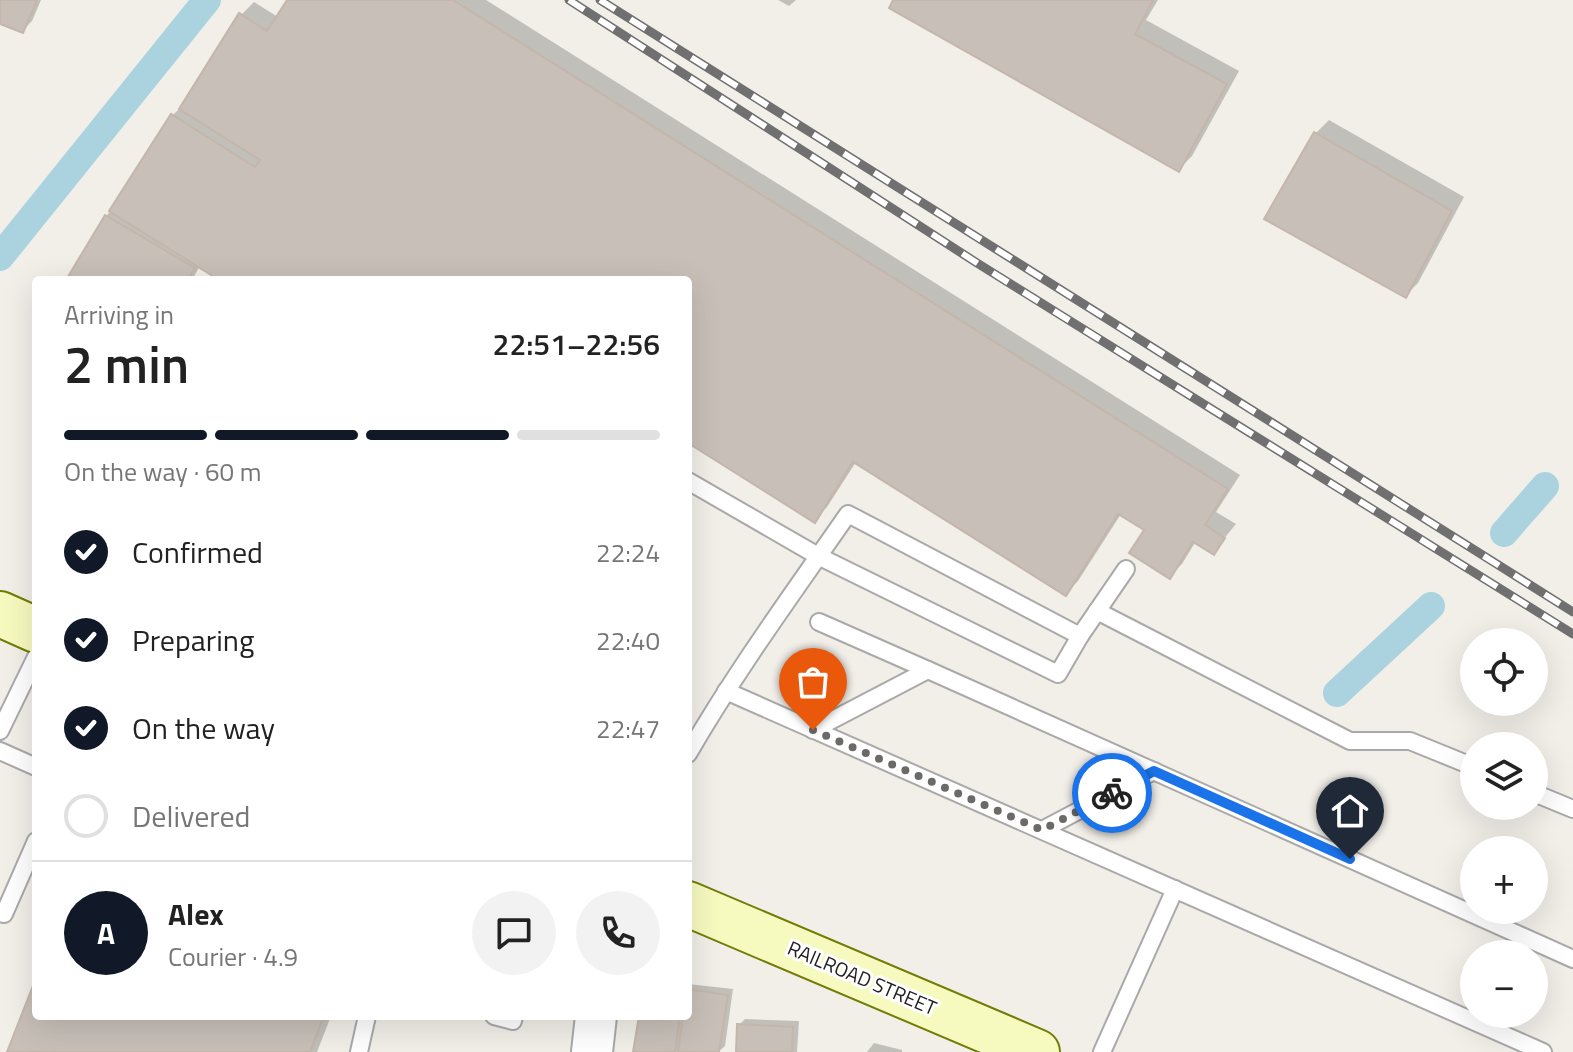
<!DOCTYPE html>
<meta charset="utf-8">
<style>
:root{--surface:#fff;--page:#f2f2f2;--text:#222;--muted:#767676;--line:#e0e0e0;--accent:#111827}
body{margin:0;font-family:"Titillium Web",sans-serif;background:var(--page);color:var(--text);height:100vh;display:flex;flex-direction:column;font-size:30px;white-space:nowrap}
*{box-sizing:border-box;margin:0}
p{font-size:26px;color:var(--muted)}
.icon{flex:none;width:44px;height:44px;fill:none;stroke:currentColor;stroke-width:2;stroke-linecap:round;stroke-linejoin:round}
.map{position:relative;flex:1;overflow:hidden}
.details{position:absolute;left:32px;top:276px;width:660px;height:744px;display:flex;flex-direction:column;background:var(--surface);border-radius:8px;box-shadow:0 8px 32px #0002}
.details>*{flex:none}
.tools{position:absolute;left:1460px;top:628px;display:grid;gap:16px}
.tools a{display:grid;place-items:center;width:88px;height:88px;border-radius:50%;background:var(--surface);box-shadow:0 8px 32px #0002;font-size:40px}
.pin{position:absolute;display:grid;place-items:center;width:68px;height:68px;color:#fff;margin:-82px -34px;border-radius:50% 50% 50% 0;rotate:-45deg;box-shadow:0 0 8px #0007}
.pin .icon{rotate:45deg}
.courier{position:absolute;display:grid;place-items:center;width:80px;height:80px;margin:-40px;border:6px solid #1a73e8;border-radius:50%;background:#fff;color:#222;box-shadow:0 2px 10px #0007}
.summary em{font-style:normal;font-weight:600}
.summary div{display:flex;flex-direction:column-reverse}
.summary{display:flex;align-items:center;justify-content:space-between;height:136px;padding:0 32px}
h1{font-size:52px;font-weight:600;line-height:60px}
.bar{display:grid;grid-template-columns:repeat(4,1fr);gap:12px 8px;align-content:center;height:96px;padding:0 32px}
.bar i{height:10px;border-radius:6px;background:var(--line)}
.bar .current{background:var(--accent)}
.bar p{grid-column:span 4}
.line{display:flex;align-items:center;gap:20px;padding:0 32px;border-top:2px solid var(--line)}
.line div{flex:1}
.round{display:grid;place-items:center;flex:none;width:84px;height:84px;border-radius:42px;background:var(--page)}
ol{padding:0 32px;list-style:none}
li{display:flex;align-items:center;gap:24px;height:88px}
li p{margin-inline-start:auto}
li .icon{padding:8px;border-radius:50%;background:var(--accent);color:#fff;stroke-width:4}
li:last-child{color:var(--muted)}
li i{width:44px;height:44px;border:4px solid var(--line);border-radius:50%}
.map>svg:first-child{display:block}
.shadow{fill:#0003}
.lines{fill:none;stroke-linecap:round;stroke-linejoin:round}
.canal{stroke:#aad3df;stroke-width:28}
.building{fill:#c7bfb8;stroke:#c4b6ab;stroke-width:2}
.service-casing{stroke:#a9a9a9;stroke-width:20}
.tertiary-casing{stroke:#a9a9a9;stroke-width:44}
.secondary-casing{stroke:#707d05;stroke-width:48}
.service{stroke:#fff;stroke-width:16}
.tertiary{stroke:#fff;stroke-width:40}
.secondary{stroke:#f7fabf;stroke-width:44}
.rail-casing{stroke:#707070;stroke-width:9}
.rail{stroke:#fff;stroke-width:6;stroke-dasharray:18;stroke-linecap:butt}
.done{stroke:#6b6a68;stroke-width:8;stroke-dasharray:0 14.4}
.route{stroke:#1a73e8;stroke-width:10}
.labels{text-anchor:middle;stroke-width:6;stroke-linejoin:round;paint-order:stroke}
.street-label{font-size:20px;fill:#222;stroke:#fff}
</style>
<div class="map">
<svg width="1573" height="1052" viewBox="0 0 1573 1052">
<rect width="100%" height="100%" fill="#f2efe9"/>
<g class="shadow">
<polygon points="0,0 41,0 32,21 22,31 0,22"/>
<polygon points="289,0 486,0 1240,475 1216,512 1236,524 1213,552 1196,541 1182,564 1169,576 1146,530 1121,514 1078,581 1065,594 856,462 827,507 814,520 688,440 688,280 222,280 200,266 192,280 69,280 106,217 173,115 184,104 241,15 254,2 278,17"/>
<polygon points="778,0 796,0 789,6"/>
<polygon points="896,0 1158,0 1146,20 1239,71 1192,156 1179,169"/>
<polygon points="1329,120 1464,197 1418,283 1405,296 1316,133"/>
<polygon points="36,983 36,1016 331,1016 317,1052 9,1052"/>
<polygon points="688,984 733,989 725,1046 718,1052 635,1052 641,1016 688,1016"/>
<polygon points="745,1019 799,1021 797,1052 738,1052 739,1025"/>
<polygon points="874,1043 902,1050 902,1052 867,1052"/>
</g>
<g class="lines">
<g class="canal">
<polyline points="0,257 207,0"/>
<polyline points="1504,533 1545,486"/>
<polyline points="1337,693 1431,606"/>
</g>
</g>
<g class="building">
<polygon points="0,0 37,0 23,33 0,24"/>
<polygon points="287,0 453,0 1228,489 1205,525 1225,538 1214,555 1193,542 1170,579 1129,553 1144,530 1118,514 1066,596 853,462 815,523 688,443 688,280 219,280 109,211 171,114 255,167 260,160 179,109 239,13 267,31"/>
<polygon points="893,0 1153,0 1135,34 1227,84 1179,172 889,8"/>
<polygon points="1314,132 1452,211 1406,298 1264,219"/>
<polygon points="105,215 195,268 188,280 66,280"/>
<polygon points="36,978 36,1016 324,1016 310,1052 7,1052"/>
<polygon points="688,989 728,995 719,1052 678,1052 683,1016 688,1016"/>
<polygon points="639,1016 680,1016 675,1052 633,1052"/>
<polygon points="737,1024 793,1027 792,1052 736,1052"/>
</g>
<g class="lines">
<g class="service-casing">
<g id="service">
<path d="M688,481L818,556L1058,674L1080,636L848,514C793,593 736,671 688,754"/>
<polyline points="1097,611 1350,741 1410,741 1474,767"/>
<polyline points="819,622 928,670"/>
<polyline points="1080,636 1126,569"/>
<polyline points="726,691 1543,1052"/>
<polyline points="813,730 928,670 1573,959"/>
<polyline points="0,731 36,657"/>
<polyline points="0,751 36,767"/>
<polyline points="1534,793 1573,809"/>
<polyline points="1042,830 1154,771"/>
<polyline points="0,913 4,914 36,841"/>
<polyline points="494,1016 513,1021 514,1016"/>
<polyline points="359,1052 367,1016"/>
<polyline points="1102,1052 1175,889"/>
</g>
</g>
<g class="tertiary-casing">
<polyline id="tertiary" points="592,1052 596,1016"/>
</g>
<g class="secondary-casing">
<g id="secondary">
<polyline points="0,614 36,630"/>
<polyline points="688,904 1037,1052"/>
</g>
</g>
<use href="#service" class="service"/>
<use href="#tertiary" class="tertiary"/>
<use href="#secondary" class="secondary"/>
<g class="rail-casing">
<g id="rail">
<polyline points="569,0 977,263 1573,634"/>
<polyline points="600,0 1573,612"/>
</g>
</g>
<use href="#rail" class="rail"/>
</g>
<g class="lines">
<polyline class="done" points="813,730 1042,830 1112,793"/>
<polyline class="route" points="1112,793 1154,771 1350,859"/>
</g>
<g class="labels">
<g class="street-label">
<text transform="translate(862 978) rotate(23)" y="7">RAILROAD STREET</text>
</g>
</g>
</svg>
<div class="tools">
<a><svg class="icon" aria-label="locate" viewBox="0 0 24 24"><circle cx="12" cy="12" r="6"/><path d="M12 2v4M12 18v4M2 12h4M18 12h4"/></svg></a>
<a><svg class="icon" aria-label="layers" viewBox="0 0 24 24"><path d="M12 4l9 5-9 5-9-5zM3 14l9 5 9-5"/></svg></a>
<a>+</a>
<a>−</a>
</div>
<div class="pin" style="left:813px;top:730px;background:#ea580c"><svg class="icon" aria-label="bag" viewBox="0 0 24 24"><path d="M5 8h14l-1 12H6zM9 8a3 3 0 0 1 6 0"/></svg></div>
<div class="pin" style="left:1350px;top:859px;background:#1f2937"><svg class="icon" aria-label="home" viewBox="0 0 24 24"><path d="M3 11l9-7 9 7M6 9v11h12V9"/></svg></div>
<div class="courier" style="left:1112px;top:793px"><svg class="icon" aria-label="bike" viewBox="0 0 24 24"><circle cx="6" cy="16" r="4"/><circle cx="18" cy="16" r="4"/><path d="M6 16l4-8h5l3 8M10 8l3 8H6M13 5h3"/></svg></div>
<section class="details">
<div class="summary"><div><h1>2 min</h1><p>Arriving in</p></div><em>22:51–22:56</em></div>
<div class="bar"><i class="current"></i><i class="current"></i><i class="current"></i><i></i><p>On the way · 60 m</p></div>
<ol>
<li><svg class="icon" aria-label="check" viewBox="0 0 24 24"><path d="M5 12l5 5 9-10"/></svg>Confirmed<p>22:24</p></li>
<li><svg class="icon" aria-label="check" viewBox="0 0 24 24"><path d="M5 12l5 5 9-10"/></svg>Preparing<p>22:40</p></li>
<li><svg class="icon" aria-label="check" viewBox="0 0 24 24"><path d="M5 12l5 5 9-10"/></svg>On the way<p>22:47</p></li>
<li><i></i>Delivered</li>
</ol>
<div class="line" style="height:144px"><b class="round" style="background:var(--accent);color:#fff">A</b><div><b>Alex</b><p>Courier · 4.9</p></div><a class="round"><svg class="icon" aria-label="chat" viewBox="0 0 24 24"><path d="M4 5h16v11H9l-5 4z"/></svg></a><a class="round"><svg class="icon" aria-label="phone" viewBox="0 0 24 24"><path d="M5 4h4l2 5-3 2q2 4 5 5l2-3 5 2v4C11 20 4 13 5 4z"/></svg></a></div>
</section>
</div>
